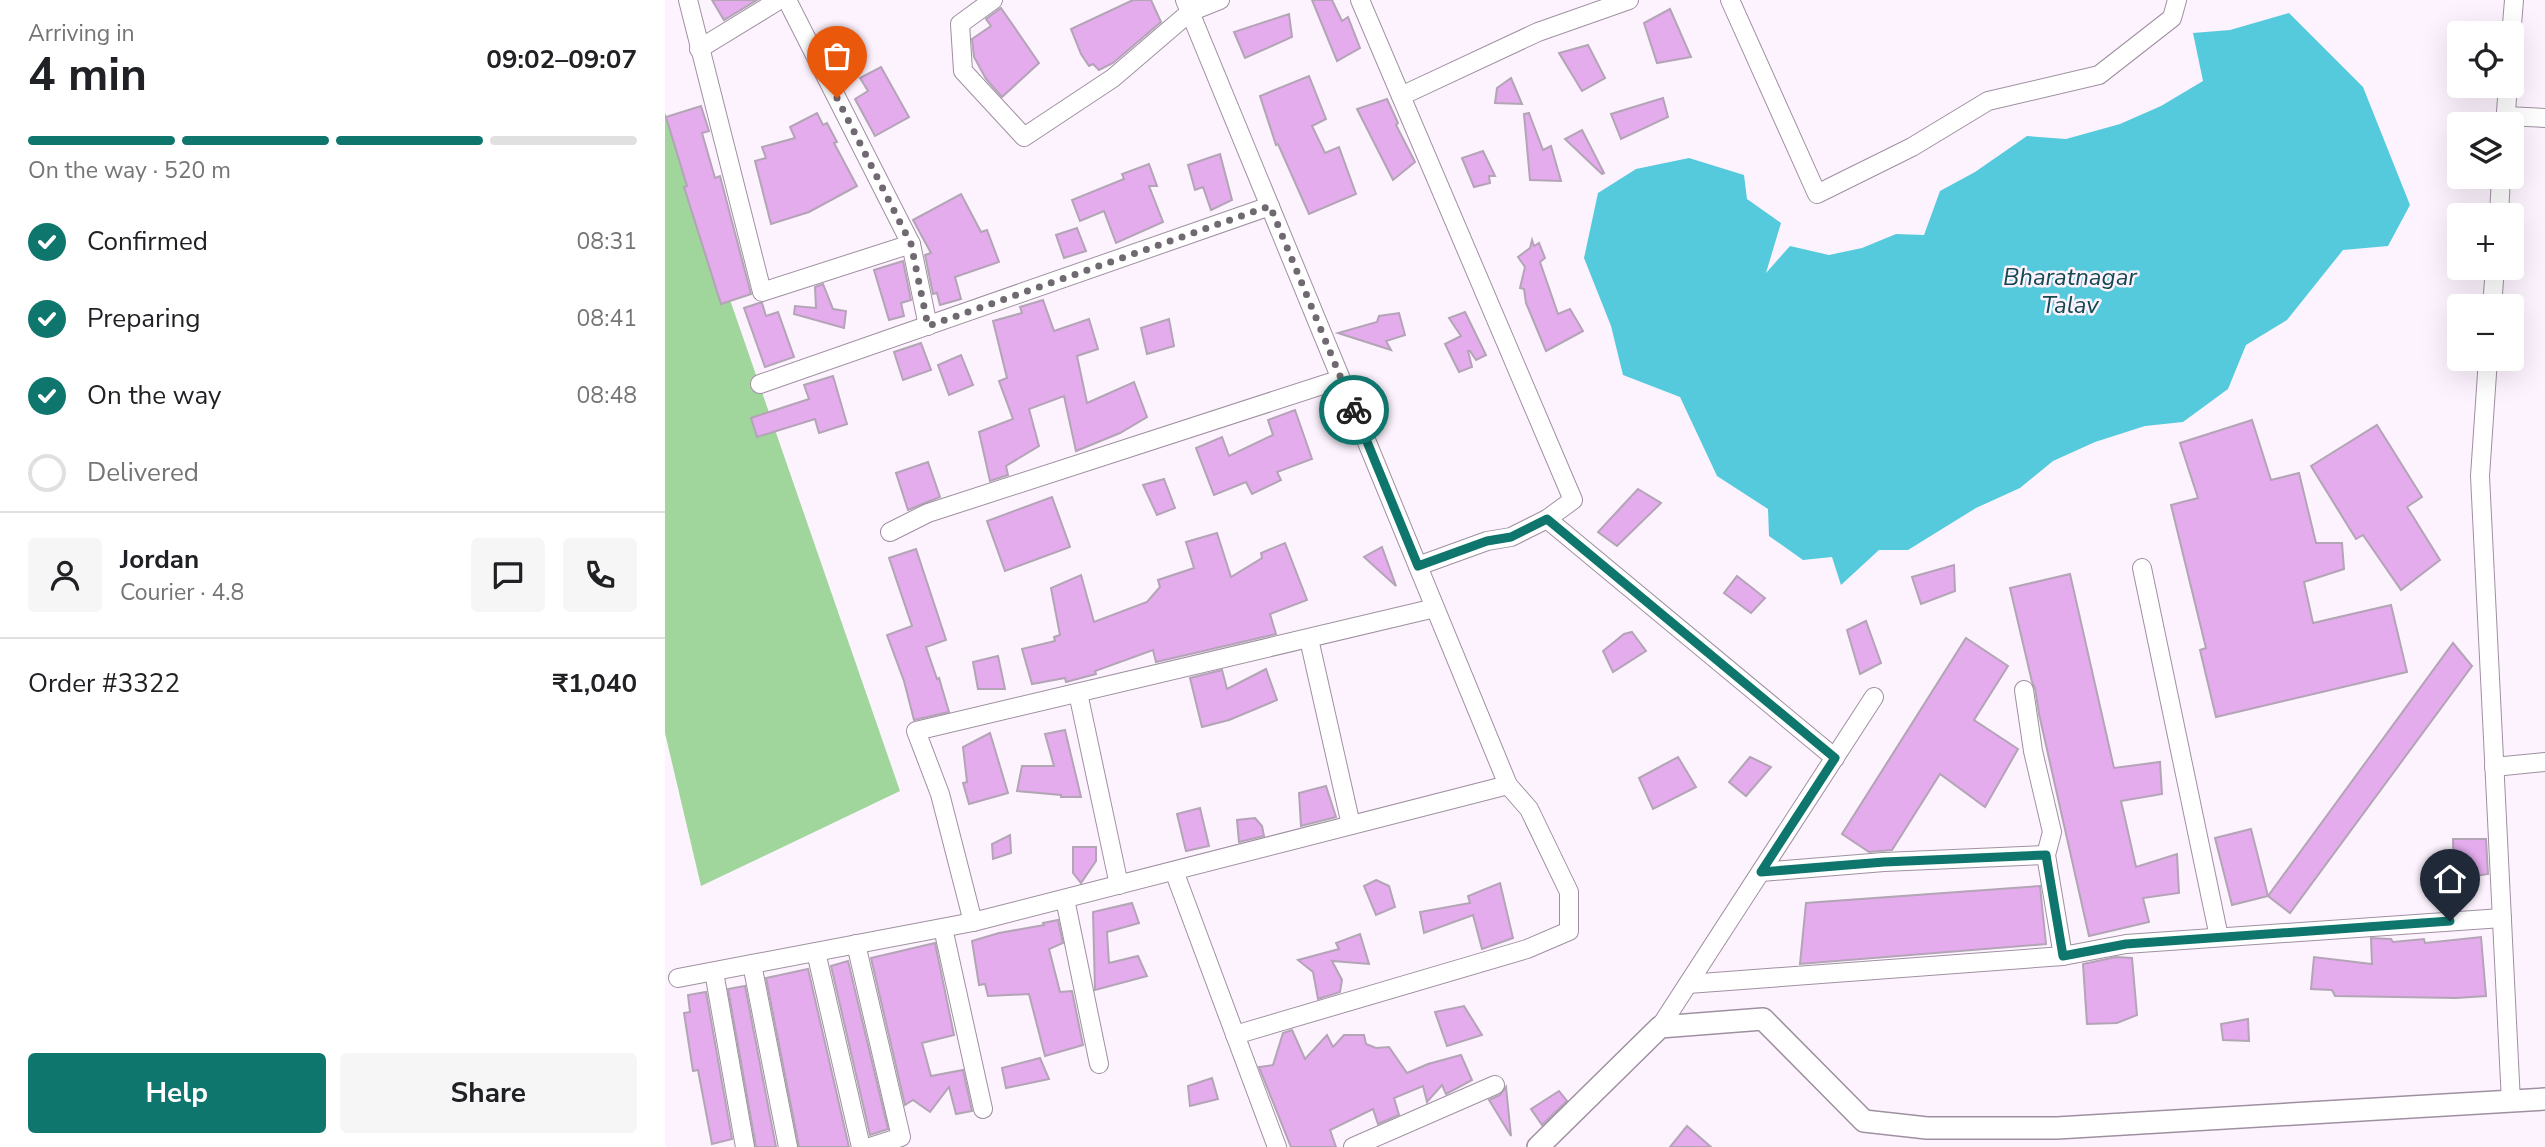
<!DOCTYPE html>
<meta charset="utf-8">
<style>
:root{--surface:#fff;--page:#f6f6f6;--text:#202124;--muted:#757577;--line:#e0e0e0;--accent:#0f766e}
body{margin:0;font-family:"Nunito Sans",sans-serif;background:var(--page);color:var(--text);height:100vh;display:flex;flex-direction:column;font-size:26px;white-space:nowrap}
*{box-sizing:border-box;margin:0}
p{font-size:23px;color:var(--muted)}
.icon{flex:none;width:38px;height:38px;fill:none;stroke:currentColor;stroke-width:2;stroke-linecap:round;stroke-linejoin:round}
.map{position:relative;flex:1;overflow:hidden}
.sheet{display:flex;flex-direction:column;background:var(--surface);width:665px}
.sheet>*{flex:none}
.fabs{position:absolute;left:1782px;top:21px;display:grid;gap:14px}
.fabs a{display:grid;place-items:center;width:77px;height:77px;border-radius:7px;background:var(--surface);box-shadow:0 7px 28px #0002;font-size:35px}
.pin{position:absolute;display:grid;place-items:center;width:60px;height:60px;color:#fff;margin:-72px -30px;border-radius:50% 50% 50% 0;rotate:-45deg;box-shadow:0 0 7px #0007}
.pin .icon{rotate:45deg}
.courier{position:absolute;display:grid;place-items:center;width:70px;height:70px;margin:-35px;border:5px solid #0f766e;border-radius:50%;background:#fff;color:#222;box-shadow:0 2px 9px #0007}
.head em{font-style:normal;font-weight:700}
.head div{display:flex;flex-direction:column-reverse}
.head{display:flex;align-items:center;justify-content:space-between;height:119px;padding:0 28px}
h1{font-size:46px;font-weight:700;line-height:52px}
.bar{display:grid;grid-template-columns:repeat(4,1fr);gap:10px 7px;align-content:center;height:84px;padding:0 28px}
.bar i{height:9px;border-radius:5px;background:var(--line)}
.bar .current{background:var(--accent)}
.bar p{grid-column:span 4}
.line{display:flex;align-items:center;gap:18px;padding:0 28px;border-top:2px solid var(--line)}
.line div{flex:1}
.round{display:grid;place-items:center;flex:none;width:74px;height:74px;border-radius:7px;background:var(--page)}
ol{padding:0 28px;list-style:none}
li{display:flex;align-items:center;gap:21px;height:77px}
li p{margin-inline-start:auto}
li .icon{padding:7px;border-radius:50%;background:var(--accent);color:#fff;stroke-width:4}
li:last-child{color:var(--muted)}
li i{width:38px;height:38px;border:4px solid var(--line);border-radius:50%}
.button{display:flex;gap:14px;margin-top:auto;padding:14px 28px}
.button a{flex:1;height:80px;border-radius:7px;background:var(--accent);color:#fff;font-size:28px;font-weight:700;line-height:80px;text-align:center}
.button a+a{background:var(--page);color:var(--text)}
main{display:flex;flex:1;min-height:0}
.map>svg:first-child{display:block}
.green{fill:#a0d69c}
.water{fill:#55cadd}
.building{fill:#e4aced;stroke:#b3a4b6;stroke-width:2}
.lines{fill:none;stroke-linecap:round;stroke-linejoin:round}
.minor-casing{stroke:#9f90a1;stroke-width:20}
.tertiary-casing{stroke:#9f90a1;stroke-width:24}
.minor{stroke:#fff;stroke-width:18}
.tertiary{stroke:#fff;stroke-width:21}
.done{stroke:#706971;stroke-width:7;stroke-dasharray:0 12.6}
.route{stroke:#0f766e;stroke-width:9}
.labels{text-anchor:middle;stroke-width:5;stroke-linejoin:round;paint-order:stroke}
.water-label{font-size:24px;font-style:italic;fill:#134850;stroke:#fdf3fe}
</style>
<main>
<section class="sheet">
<div class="head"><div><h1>4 min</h1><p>Arriving in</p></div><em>09:02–09:07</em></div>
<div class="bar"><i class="current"></i><i class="current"></i><i class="current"></i><i></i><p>On the way · 520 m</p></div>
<ol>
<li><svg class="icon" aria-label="check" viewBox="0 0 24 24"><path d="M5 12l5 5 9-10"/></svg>Confirmed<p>08:31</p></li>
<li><svg class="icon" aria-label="check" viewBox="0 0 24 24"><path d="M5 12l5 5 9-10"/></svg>Preparing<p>08:41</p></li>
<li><svg class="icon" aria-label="check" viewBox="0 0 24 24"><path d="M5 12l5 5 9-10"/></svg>On the way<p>08:48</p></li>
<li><i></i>Delivered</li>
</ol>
<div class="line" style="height:126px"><a class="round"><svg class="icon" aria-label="person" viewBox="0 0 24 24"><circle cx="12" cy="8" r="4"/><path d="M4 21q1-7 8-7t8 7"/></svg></a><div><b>Jordan</b><p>Courier · 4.8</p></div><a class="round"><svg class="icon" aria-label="chat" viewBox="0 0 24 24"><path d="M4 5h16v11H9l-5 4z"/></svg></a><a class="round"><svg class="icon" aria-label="phone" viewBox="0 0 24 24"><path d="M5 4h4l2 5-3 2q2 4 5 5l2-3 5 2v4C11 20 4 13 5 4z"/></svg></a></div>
<div class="line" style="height:91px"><div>Order #3322</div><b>₹1,040</b></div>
<div class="button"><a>Help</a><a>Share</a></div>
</section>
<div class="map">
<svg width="1880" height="1147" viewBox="0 0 1880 1147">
<rect width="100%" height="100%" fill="#fdf3fe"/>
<polygon class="green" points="0,112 235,791 36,886 0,733"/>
<polygon class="water" points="1624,13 1698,87 1745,205 1723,246 1678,250 1622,320 1581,345 1563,389 1518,422 1480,426 1430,442 1388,461 1355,488 1311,508 1243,550 1214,550 1176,585 1167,557 1138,560 1104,536 1103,509 1052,476 1015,397 958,375 946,326 919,258 933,193 971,169 1024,158 1079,175 1082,199 1116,223 1101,273 1125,246 1164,255 1197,248 1231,234 1259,235 1275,191 1310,172 1362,136 1401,139 1455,124 1496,106 1538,81 1528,33 1565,30"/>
<g class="building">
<polygon points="47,0 92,0 59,20"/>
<polygon points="468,0 486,0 496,22 448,63 434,70 428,64 424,66 416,54 406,29"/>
<polygon points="647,0 667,0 677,21 683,17 695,48 672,61"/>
<polygon points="336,8 374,63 337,97 321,79 309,57 307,39 326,26 321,19"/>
<polygon points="1005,9 1026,57 992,63 979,23"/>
<polygon points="624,14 627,37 580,58 569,32"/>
<polygon points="923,45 940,78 917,91 894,53"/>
<polygon points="216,67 244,117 210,136 190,99 203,91 195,78"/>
<polygon points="644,76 661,119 647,126 660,153 674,147 691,194 644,214 613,144 611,145 595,96"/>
<polygon points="846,78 857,104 830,103 832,88"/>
<polygon points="998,98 1003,117 956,139 946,114"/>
<polygon points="722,99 733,123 731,125 750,162 728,180 692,109"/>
<polygon points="36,106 44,131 37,133 50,178 55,176 86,294 56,304 19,187 22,186 1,117"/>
<polygon points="152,113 158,125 162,123 172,142 169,143 192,186 144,212 106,224 90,161 101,158 97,147 130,138 125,127"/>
<polygon points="864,113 878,150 886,146 896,181 865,180 859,114"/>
<polygon points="917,130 939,173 937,174 900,139"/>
<polygon points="818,151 830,176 824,176 825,183 809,187 797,158"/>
<polygon points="555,154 567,200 546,210 538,187 530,190 523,165"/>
<polygon points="484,164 492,186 484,186 498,222 451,243 439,211 415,221 407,200 459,179 457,174"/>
<polygon points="296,194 316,232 322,230 334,262 290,277 296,299 275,305 272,293 268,294 260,255 266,253 248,220"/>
<polygon points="412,228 421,251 399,258 391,235"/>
<polygon points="867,240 869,246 874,243 880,258 875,262 893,314 905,309 918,331 881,351 861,303 859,289 855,288 860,267 853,257 865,248"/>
<polygon points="238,261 246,300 236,303 239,316 224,320 209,270"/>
<polygon points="158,284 168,309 181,311 179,328 129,314 130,306 151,308 150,287"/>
<polygon points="378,300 389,331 424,319 433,349 412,356 422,403 469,382 482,417 455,433 411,451 399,396 364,409 374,446 341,466 343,475 325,481 314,432 348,419 334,381 342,378 328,321 357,313 355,307"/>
<polygon points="94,303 97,303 101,316 113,312 129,357 100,367 79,308"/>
<polygon points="800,312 821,355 811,360 805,351 803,351 807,367 794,372 780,344 796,336 784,318"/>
<polygon points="734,313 740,335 721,341 726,350 673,333 712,322 714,316"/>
<polygon points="504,319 509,346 482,354 476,328"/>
<polygon points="256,343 266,370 238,380 229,352"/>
<polygon points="296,355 308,385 284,395 273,365"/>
<polygon points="168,376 182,424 154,433 150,419 92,437 86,418 144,399 139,385"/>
<polygon points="630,410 647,459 612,472 616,480 587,494 581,482 549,495 531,448 557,437 564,456 608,435 603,420"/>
<polygon points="1587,420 1606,480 1634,473 1651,543 1677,543 1679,569 1639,582 1648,623 1726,605 1742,672 1551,717 1535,650 1541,648 1506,505 1533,498 1515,443"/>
<polygon points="1712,425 1757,497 1742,507 1775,560 1736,590 1698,535 1691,539 1646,466"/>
<polygon points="263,462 275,497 243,510 231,473"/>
<polygon points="499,479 510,508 492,515 478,485"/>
<polygon points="973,489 996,503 952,546 933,532"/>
<polygon points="387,497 405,547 340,571 322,521"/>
<polygon points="552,533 566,577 597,558 596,553 620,543 642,600 605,614 611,634 491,662 488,650 430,671 431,674 401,682 400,678 367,684 357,649 390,641 389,637 395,635 386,588 416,575 429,622 482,602 495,587 493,580 529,568 521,542"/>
<polygon points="717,547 731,586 699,557"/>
<polygon points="251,549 281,640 261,647 272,679 274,678 284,712 249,720 239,681 222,635 247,626 224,558"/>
<polygon points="1289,565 1290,591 1256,604 1247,577"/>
<polygon points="1405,574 1449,768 1495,762 1497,794 1456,801 1471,867 1512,854 1514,893 1478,898 1484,922 1424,936 1374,714 1370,688 1367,682 1345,588"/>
<polygon points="1072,576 1100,598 1086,613 1059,593"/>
<polygon points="1201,621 1216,663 1195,674 1182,630"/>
<polygon points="967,632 981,651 948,672 938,651 959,634"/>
<polygon points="1301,638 1343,666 1309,720 1353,749 1320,807 1275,774 1227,850 1204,852 1177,834"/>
<polygon points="1788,643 1807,666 1625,913 1603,896"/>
<polygon points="333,656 340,689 313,689 308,662"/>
<polygon points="601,669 612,700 564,720 537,727 525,678 557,670 562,689"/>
<polygon points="400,730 416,797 396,797 396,795 352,791 357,766 389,766 380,734"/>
<polygon points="325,733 343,793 304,804 298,783 302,782 298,747"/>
<polygon points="1013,757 1031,787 988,809 974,778"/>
<polygon points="1085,757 1106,767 1081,796 1064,782"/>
<polygon points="661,786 671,817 636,826 634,793"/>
<polygon points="535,808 544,846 521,851 512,814"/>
<polygon points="590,818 597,826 599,836 574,842 572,820"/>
<polygon points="1586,829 1603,896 1567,905 1550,838"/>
<polygon points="345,835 346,853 328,859 327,844"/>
<polygon points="1788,839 1821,839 1823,874 1789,880"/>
<polygon points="408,847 431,847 431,861 416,883 408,873"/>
<polygon points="711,880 724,886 730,907 711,915 699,886"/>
<polygon points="835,883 848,938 817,949 808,915 759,933 755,912 805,903 803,896"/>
<polygon points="1375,886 1381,944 1135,964 1141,903"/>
<polygon points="467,903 474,923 442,932 444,963 473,956 482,976 430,990 428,912"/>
<polygon points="393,920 398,943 384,949 395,992 407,991 418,1045 380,1056 364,994 323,996 320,984 314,985 307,941 334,933 379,925 378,923"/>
<polygon points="695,934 704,964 667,961 677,980 675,992 653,999 648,972 633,960 674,949 671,943"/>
<polygon points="1816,937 1821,996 1791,998 1670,996 1667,990 1646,989 1649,957 1707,964 1706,938 1726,939 1728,942 1759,939 1760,943"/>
<polygon points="270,943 289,1035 257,1043 266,1076 298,1070 307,1111 291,1114 284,1087 265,1112 248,1100 240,1105 206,958"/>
<polygon points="1451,957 1467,958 1472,1015 1452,1023 1422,1024 1418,964"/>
<polygon points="183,961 223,1129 205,1135 166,966"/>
<polygon points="143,969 184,1147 134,1147 101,978"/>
<polygon points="80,986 111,1147 91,1147 63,989"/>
<polygon points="41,992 67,1139 47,1144 33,1070 28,1071 19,1013 25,1012 23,995"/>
<polygon points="799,1006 817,1035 782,1046 770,1012"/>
<polygon points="1583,1019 1584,1041 1558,1040 1556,1024"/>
<polygon points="627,1030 640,1059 662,1035 668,1047 679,1035 699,1035 701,1044 711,1048 724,1047 742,1073 763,1064 796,1055 807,1080 781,1094 777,1085 762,1102 758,1086 729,1098 734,1115 713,1124 708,1109 665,1130 671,1147 626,1147 594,1067 608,1065 618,1033"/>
<polygon points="375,1058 384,1079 341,1088 337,1068"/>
<polygon points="547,1078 553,1099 525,1106 523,1086"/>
<polygon points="841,1087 846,1136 824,1100 835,1095"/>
<polygon points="894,1091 902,1101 877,1125 866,1109"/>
<polygon points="1022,1126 1046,1147 1005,1147"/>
</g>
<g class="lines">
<g class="minor-casing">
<g id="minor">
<polyline points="23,0 97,292 246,244 122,0"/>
<polyline points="328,0 295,24 298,71 359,137 448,78 525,12 555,0"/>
<polyline points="520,0 843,785 864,809 904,892 904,931 862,949 570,1035"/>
<polyline points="695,0 908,500 882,519 1170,758"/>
<polyline points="1065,0 1152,194 1247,147 1323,101 1434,75 1507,18 1512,0"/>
<polyline points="1846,37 1849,0"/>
<polyline points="34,49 114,0"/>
<polyline points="736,96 873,32 964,0"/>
<polyline points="1841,116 1880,118"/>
<polyline points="1840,124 1843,86"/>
<polyline points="1834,215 1836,177"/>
<polyline points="246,244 263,326"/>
<polyline points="1827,306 1830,268"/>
<polyline points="1823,359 1815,476 1846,1102"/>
<polyline points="95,384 605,206"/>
<polyline points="225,532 263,513 676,379"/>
<polyline points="753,566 822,541 846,537 882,519"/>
<polyline points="1477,568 1554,937"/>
<polyline points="770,608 251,731 275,794 308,922 843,785"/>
<polyline points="644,639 686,825"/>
<polyline points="1359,690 1368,751 1387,832 1381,855 1398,956 1461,944 1837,918"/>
<polyline points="413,693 454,885"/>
<polyline points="1829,767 1880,762"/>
<polyline points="509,871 612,1147"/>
<polyline points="1096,872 1219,862 1381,855"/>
<polyline points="400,899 434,1064"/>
<polyline points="278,928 318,1109"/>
<polyline points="191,944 236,1137 205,1147"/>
<polyline points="151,952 196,1147"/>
<polyline points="87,964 123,1147"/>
<polyline points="49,972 80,1147"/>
<polyline points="13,978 308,922"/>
<polyline points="1023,984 1398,956"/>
<polyline points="995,1027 1209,697"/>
<polyline points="688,1147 830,1085"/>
</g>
</g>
<g class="tertiary-casing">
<polyline id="tertiary" points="873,1147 995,1027 1098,1019 1199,1121 1262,1128 1392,1128 1880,1099"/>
</g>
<use href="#minor" class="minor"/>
<use href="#tertiary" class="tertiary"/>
</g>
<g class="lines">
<polyline class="done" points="172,98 246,244 263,326 605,206 689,410"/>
<polyline class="route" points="689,410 753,566 822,541 846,537 882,519 1170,758 1096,872 1219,862 1381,855 1398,956 1461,944 1785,921"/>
</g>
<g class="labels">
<g class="water-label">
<text x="1405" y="285">Bharatnagar<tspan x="1405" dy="28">Talav</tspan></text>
</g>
</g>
</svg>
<div class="fabs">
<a><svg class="icon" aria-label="locate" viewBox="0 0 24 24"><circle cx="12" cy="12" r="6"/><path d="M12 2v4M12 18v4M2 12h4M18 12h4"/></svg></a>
<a><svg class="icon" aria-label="layers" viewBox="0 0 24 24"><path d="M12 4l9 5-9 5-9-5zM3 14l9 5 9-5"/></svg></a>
<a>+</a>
<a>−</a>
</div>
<div class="pin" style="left:172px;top:98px;background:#ea580c"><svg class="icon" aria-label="bag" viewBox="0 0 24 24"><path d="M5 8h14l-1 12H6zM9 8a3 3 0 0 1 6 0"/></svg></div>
<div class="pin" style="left:1785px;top:921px;background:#1f2937"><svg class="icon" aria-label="home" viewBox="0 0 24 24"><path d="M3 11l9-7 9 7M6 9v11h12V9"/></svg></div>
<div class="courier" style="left:689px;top:410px"><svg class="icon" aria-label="bike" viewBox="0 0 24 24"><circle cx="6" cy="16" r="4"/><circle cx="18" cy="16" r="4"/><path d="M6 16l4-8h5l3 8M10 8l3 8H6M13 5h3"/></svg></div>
</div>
</main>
